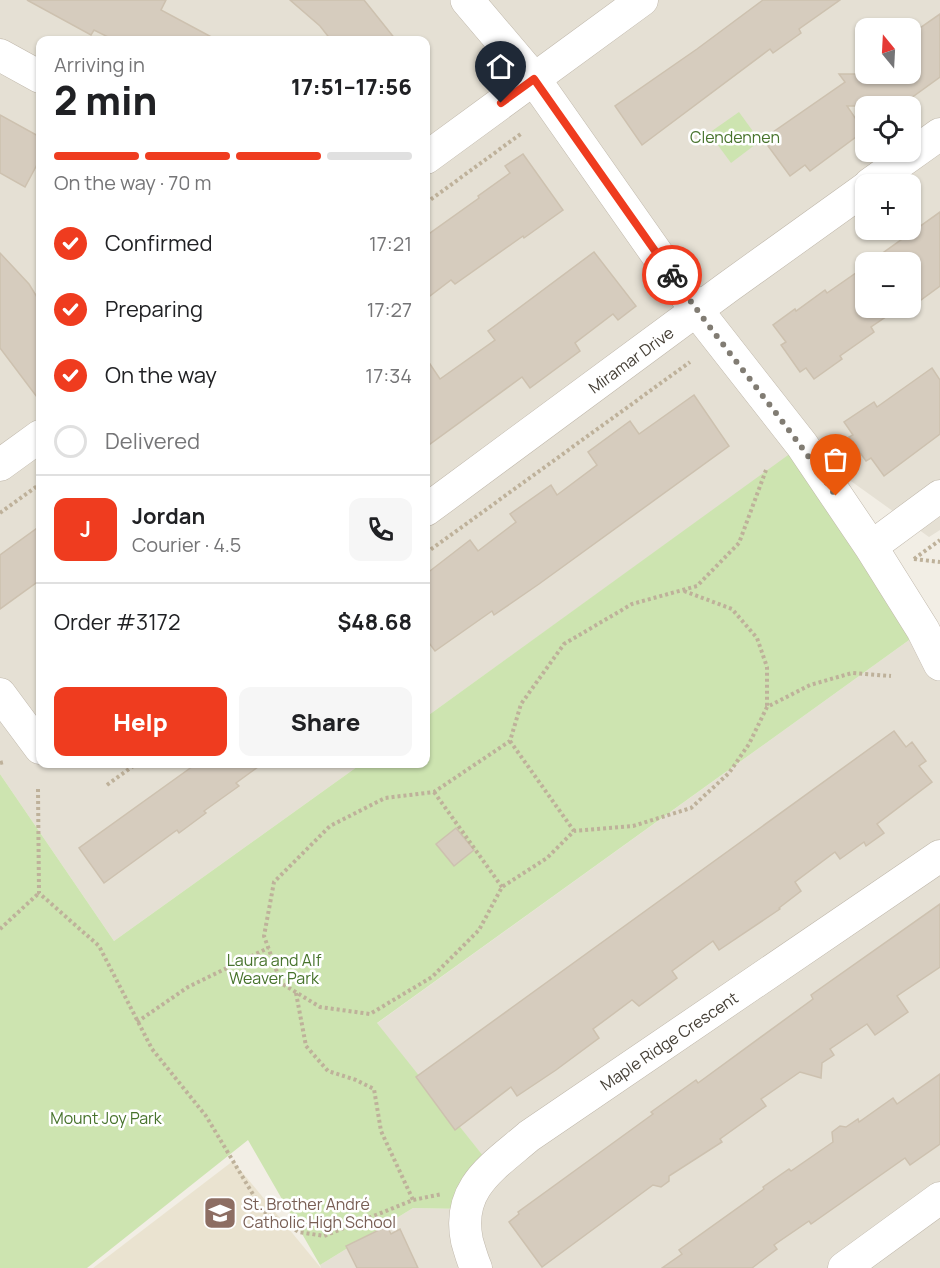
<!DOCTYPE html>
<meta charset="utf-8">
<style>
:root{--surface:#fff;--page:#f6f6f6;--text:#202124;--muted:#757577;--line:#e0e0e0;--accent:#ef3c1f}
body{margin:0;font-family:Manrope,sans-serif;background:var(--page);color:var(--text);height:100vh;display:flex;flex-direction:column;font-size:22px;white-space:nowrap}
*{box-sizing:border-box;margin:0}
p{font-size:20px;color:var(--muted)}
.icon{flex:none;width:33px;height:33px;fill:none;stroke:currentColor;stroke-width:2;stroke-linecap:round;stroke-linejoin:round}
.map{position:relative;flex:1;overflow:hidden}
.details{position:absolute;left:36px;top:36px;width:394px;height:732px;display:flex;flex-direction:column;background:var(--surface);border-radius:12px;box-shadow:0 2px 4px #0004}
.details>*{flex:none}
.needle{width:39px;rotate:342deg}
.tools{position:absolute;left:855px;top:18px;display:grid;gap:12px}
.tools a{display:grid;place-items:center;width:66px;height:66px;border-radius:12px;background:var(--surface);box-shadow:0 2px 4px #0004;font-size:30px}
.pin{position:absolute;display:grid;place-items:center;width:51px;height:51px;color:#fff;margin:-62px -26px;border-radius:50% 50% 50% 0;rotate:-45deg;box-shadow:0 0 6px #0007}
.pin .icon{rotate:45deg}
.courier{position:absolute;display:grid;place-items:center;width:60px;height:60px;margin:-30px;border:4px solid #ef3c1f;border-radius:50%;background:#fff;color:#222;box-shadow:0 2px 8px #0007}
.overview em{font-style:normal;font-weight:800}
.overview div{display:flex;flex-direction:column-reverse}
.overview{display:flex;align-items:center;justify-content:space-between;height:102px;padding:0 18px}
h1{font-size:39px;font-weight:800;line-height:45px}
.bar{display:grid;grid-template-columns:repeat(4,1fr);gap:9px 6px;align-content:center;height:72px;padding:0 18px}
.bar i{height:8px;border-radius:4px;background:var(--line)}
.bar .selected{background:var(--accent)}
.bar p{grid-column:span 4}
.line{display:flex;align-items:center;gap:15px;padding:0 18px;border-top:2px solid var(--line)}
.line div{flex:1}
.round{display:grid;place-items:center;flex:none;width:63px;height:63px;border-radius:12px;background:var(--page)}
ol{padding:0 18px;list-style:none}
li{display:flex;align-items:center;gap:18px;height:66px}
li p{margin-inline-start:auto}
li .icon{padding:6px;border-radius:50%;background:var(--accent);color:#fff;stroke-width:4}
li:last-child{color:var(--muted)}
li i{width:33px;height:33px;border:3px solid var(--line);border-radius:50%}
.cta{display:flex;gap:12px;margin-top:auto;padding:12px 18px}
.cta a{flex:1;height:69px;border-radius:12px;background:var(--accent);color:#fff;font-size:24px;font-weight:800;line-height:69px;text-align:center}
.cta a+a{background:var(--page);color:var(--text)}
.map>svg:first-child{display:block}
.residential{fill:#e5e0d4;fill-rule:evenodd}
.education{fill:#eae3d0}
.green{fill:#cde4b0}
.building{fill:#d6ccbe;stroke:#cdc1af;stroke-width:1.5}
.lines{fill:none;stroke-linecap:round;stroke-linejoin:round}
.minor-casing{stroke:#c0b8ab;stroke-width:33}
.tertiary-casing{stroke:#c0b8ab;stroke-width:34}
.path{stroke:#beb19a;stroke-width:4;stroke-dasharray:3 3;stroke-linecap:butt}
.minor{stroke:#fff;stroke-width:32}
.tertiary{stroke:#fff;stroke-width:33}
.done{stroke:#817c73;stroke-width:6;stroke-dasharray:0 10.8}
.route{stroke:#ef3c1f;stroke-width:8}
.labels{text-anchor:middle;stroke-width:5;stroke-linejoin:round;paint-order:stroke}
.park-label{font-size:16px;fill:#47732c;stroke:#fff}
.street-label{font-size:16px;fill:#443e35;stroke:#fff}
.education-label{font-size:16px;fill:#785e54;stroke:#fff;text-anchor:start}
</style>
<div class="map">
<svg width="940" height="1268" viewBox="0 0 940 1268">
<rect width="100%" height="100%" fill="#f2eee5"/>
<g class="residential">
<path d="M0,0H940V530L929,537L802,446L426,717V40H40V764H361L114,941L0,774ZM866,28H910V74H866ZM866,106H910V152H866ZM866,184H910V230H866ZM866,262H910V308H866Z"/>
<polygon points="923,630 940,664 940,1268 321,1268 320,1265 413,1208 465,1209 492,1167 376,1024"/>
</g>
<polygon class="education" points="233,1161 321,1268 93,1268"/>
<g class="green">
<polygon points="739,112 760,141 731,163 709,133"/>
<polygon points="802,445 923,630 377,1023 492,1167 465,1209 413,1208 320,1265 248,1140 87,1268 0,1268 0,774 114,941 361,764 426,764 426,717"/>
</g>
<g class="building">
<polygon points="27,0 166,0 161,10 217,40 114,40 94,30 91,35"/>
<polygon points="290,0 364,0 396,40 331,40 320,26"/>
<polygon points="763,0 840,0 799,29 801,33 773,53 770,49 642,145 615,106 697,49"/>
<polygon points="940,14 940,77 900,106 847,106 864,131 810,171 805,165 790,176 763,139 845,82 839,74 910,74 910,35"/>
<polygon points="0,115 40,137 40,159 25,187 0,173"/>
<polygon points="523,154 563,210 524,238 523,236 455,284 451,280 426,299 426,236 479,198 478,196 510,173 505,166"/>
<polygon points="940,212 940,286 910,308 910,262 870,262"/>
<polygon points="594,252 636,306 618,320 613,314 575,343 580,351 530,388 522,377 426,447 426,358 440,379 495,340 488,331"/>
<polygon points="0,253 29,284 40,302 40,401 0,348"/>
<polygon points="866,266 866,308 899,308 871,327 874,332 840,356 842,359 814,379 806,368 800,372 781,345 786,342 773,325 795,309 796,311 825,290 827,293"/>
<polygon points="932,368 940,380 940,434 884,476 871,458 866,461 849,437 853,435 844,422 874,402 877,407"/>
<polygon points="694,395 729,446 539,584 494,615 492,611 435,651 426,639 426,574 470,540 478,551 516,522 510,514 551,485 557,495 597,465 588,452 630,421 639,434"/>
<polygon points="40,526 40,580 0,609 0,555"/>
<polygon points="894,731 906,747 912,742 926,761 919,766 932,782 877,824 884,833 866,846 864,842 840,859 835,852 795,882 801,891 779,908 780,909 719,950 713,941 672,971 677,978 639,1006 632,1000 593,1029 599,1038 556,1070 517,1096 511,1087 455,1130 416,1077"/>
<polygon points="196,764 262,764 236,783 239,786 204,811 206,813 179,833 177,830 104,883 79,848"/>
<polygon points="456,828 474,850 454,866 436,844"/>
<polygon points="940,904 940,967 897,996 908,1012 875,1035 867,1024 830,1049 834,1055 822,1063 821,1078 800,1072 761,1099 766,1106 720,1139 722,1142 669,1176 669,1181 661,1187 653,1185 542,1267 509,1222 519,1214 518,1212 653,1114 651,1112 696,1080 698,1083 813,999 811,995"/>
<polygon points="940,1074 940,1144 910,1165 905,1158 811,1224 809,1221 774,1245 777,1249 752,1268 662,1268 682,1254 679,1250 764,1189 763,1187 789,1169 791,1171 833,1142 832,1132 840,1126 846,1127 858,1119 859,1122 893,1098 897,1104"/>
<polygon points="387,1226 391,1234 400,1229 418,1268 357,1268 346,1246"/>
</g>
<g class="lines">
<g class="minor-casing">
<g id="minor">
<polyline points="0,55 40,77"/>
<polyline points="426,158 642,0"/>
<polyline points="870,184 940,134"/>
<polyline points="0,465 40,436"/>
<polyline points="426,510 728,287 866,188"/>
<polyline points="871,547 940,496"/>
<polyline points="0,694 40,748"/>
<path d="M476,1268C472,1259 470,1251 467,1241C456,1188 493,1167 529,1136L940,856"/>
<polyline points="844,1268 940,1198"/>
</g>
</g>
<g class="tertiary-casing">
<polyline id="tertiary" points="467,0 534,79 697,311 802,445 871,547 923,630 940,664"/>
</g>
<g class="path">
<polyline points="426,203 522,133"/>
<polyline points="766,470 739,543 697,586 632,604 564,644 521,704 510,741 434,792 385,798 330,826 274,882 264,936 281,983 320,1007 370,1014 432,977 479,930 502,887 547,858 574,831 633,826 691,808 729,773 749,744 767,707 810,685 852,673 891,676"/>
<polyline points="0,513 40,484"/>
<polyline points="426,553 690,362"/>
<polyline points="914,559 940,540"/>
<polyline points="914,559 940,562"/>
<polyline points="684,591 732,609 757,638 767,667 767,707"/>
<polyline points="510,741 574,831"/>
<polyline points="0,763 4,762"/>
<polyline points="107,785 136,764"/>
<polyline points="38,789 39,893 99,946 152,1049 206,1116 263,1211 299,1232 324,1236 413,1200 442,1194"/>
<polyline points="434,792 502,887"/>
<polyline points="0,929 39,893"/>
<polyline points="296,993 306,1046 328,1071 356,1080 374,1089 381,1131 413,1200"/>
<polyline points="137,1022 188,987 268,948"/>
</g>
<use href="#minor" class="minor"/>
<use href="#tertiary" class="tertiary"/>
</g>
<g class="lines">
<path class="done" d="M672,275C725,351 785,420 836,496"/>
<polyline class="route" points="501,103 534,79 672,275"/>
</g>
<defs>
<g id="school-square" transform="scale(1.725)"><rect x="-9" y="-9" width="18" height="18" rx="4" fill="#8d6e63" stroke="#fff"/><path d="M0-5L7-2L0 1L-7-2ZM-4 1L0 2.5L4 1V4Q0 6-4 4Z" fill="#fff"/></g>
</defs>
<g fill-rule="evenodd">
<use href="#school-square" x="220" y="1213"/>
</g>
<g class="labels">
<g class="park-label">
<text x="735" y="143">Clendennen</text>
<text x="274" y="966">Laura and Alf<tspan x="274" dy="18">Weaver Park</tspan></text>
<text x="106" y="1124">Mount Joy Park</text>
</g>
<g class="street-label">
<text transform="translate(631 360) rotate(-36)" y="6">Miramar Drive</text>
<text transform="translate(669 1041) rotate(-34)" y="6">Maple Ridge Crescent</text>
</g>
<g class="education-label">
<text x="243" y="1210">St. Brother André<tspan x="243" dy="18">Catholic High School</tspan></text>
</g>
</g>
</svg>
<div class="tools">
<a><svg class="needle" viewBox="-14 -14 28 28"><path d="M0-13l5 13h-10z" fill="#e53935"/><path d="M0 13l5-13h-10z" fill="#757577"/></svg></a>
<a><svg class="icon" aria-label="locate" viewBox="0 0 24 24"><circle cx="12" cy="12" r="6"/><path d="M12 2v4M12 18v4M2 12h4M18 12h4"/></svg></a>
<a>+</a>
<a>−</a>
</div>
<div class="pin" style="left:836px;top:496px;background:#ea580c"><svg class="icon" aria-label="bag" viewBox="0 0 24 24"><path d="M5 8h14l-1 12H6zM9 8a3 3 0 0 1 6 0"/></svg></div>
<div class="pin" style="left:501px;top:103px;background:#1f2937"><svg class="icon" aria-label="home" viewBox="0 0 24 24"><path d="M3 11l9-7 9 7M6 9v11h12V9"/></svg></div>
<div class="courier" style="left:672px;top:275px"><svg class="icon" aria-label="bike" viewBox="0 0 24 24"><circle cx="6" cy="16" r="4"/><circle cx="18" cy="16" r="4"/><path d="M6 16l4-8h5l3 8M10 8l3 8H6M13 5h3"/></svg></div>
<section class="details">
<div class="overview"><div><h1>2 min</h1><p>Arriving in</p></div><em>17:51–17:56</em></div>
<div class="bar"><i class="selected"></i><i class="selected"></i><i class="selected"></i><i></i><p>On the way · 70 m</p></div>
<ol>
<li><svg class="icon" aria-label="check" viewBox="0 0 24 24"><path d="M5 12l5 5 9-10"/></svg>Confirmed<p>17:21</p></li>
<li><svg class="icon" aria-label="check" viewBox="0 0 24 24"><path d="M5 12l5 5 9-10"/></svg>Preparing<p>17:27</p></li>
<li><svg class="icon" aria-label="check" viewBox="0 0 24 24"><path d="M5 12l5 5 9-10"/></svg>On the way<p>17:34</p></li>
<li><i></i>Delivered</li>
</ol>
<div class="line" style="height:108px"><b class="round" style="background:var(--accent);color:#fff">J</b><div><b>Jordan</b><p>Courier · 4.5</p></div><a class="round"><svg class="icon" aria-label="phone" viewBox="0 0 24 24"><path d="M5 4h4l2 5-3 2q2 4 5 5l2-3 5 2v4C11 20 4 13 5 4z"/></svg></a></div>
<div class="line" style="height:78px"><div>Order #3172</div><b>$48.68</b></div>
<div class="cta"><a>Help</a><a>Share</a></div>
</section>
</div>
